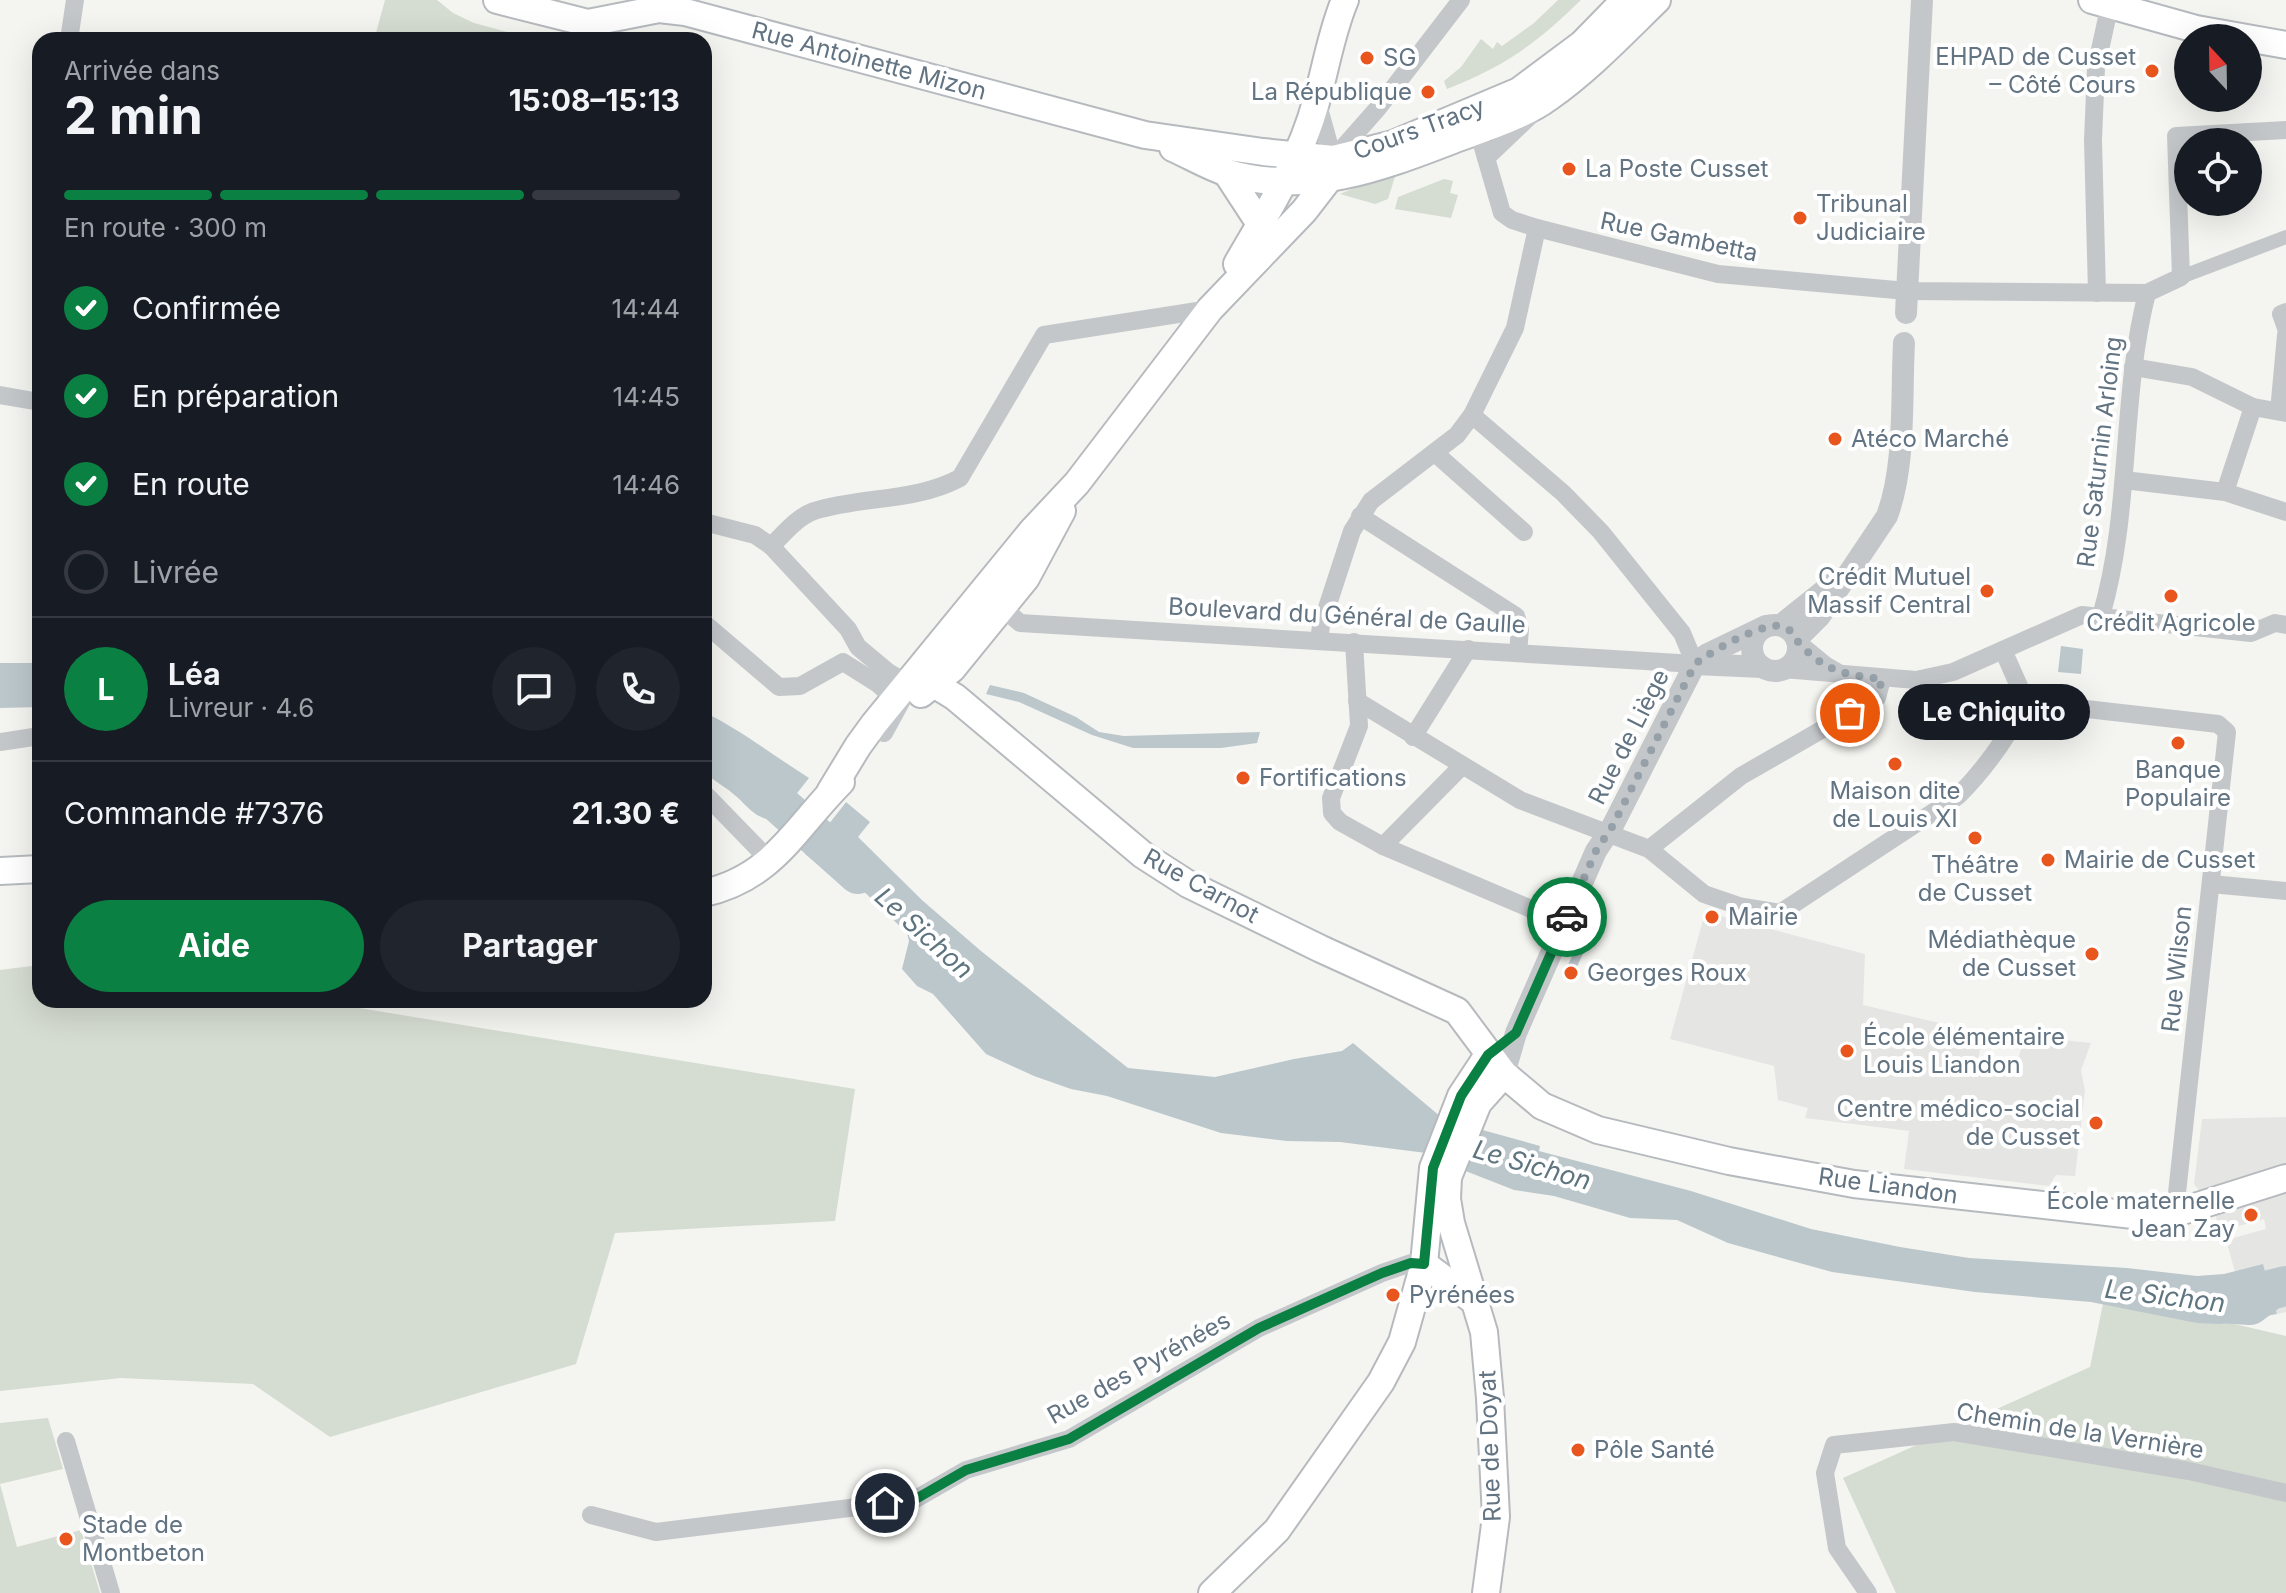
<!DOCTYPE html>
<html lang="fr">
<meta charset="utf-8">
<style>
:root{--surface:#171b24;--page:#20242c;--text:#f1f3f6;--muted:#9ea1a6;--line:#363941;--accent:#0b8043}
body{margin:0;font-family:Inter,sans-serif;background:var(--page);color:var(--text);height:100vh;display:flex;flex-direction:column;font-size:30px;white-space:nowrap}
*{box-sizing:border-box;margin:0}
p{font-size:26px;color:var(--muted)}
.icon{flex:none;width:44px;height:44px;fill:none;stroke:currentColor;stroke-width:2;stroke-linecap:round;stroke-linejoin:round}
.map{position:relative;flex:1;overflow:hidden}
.side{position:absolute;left:32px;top:32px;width:680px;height:976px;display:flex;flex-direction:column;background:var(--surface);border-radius:24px;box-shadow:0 8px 32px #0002}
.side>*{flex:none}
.needle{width:52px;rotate:338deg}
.fabs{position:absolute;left:2174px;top:24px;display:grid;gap:16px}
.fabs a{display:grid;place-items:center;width:88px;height:88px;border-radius:50%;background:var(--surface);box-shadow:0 8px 32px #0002;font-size:40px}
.pin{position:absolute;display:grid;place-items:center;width:68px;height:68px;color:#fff;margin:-34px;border:4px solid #fff;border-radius:50%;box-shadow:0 2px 8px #0007}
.courier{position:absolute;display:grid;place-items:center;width:80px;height:80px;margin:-40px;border:6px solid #0b8043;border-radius:50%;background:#fff;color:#222;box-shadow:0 2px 10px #0007}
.bubble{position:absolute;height:56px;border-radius:28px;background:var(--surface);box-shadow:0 8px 32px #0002;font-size:26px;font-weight:700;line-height:56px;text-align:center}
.head em{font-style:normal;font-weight:700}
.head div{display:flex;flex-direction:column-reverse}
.head{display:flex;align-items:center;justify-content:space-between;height:136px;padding:0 32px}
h1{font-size:52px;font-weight:700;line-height:60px}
.bar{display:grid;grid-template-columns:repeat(4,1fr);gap:12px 8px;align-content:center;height:96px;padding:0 32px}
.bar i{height:10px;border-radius:6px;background:var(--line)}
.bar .current{background:var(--accent)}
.bar p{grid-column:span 4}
.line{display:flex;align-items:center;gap:20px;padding:0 32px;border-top:2px solid var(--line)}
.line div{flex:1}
.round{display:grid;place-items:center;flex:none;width:84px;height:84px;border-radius:42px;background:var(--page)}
ol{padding:0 32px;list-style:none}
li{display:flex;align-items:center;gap:24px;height:88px}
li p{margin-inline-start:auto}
li .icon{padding:8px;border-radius:50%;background:var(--accent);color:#fff;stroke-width:4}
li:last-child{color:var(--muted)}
li i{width:44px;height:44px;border:4px solid var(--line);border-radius:50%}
.action{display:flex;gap:16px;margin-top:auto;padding:16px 32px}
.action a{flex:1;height:92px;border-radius:48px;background:var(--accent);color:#fff;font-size:32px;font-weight:700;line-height:92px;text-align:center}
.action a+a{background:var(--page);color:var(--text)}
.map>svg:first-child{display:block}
.built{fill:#e5e6e4}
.green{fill:#d5dcd1}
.water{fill:#bcc7cc}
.pier{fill:#f4f5f0}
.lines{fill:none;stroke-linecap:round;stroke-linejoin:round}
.river{stroke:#bcc7cc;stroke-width:40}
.secondary-casing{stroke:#b6babe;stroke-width:30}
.pedestrian{stroke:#c4c7ca;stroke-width:14}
.minor{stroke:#c4c7ca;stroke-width:18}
.tertiary{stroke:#c4c7ca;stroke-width:22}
.secondary{stroke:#fff;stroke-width:26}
.done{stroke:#95a0a8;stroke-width:8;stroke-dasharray:0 14.4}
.route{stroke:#0b8043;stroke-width:10}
.poi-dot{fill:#e8551d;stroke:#fff;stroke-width:3}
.labels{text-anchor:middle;stroke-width:8;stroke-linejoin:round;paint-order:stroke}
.poi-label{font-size:24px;fill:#627382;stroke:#fff;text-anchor:start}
.street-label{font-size:24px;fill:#627382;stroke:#fff}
.water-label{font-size:26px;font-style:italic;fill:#5e7580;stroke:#fff}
</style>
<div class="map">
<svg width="2286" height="1593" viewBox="0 0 2286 1593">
<rect width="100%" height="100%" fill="#f4f5f0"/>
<g class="built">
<polygon points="1721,916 1865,954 1863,1005 1948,1025 1948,1027 1983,1036 1978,1060 2016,1069 2024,1036 2091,1043 2081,1070 2085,1091 2075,1176 2056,1175 2049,1186 1904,1169 1909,1131 1805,1118 1808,1108 1778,1100 1774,1066 1670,1039 1703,920 1718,924"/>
<polygon points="2286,1117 2286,1312 2277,1314 2263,1265 2235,1272 2226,1240 2266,1229 2264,1219 2217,1232 2216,1212 2194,1184 2202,1119"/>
</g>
<g class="green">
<polygon points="385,0 437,0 453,13 474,23 537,40 374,40"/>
<path d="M1558,0H1581C1536,44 1505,66 1447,89L1444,81L1461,67L1481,39L1493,49L1497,42L1502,46L1534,23Z"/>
<polygon points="1397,170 1388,199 1375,204 1340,194"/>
<polygon points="1444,179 1453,181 1450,193 1458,195 1451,218 1395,209 1398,197"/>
<polygon points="40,965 40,1000 310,1000 855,1089 835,1221 615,1233 576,1364 330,1437 253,1384 121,1378 0,1391 0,970"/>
<polygon points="2105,1294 2286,1336 2286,1593 1896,1593 1843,1478 2090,1367"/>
<polygon points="48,1418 63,1469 0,1484 17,1547 81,1530 100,1593 0,1593 0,1423"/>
</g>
<g class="water">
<polygon points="2061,646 2083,649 2081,674 2058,672"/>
<polygon points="0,663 40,663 40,707 0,708"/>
<polygon points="990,685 1024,693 1076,717 1099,732 1124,736 1260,732 1257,743 1221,748 1133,748 1092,735 1019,702 986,694"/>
<path d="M704,712C741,730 774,756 809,778L776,820C757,820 750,809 737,797C727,788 715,781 704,773Z"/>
<polygon points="846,802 870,822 858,837 923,901 981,951 1128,1068 1215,1077 1294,1059 1342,1051 1353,1043 1441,1117 1426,1153 1340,1142 1287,1141 1221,1133 1107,1096 1071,1089 1034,1076 986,1054 933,994 917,986 902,969 909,941 907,933 828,857 819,865 805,854"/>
<polygon points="1585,928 1593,932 1575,971 1567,967"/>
<polygon points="1479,1129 1540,1146 1539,1151 1691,1191 1811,1229 1900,1247 1969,1258 2127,1268 2197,1276 2224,1274 2263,1264 2277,1314 2220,1324 2197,1323 2091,1302 1975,1292 1832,1272 1728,1243 1677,1220 1630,1218 1554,1196 1514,1190 1463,1170"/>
</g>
<polygon class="pier" points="842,800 846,802 805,854 802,851"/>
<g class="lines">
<g class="river">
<polyline points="704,737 858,874"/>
<polyline points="2220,1303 2250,1305 2270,1290 2286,1286"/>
</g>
<g class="secondary-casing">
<g id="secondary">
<polyline points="497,0 588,23 659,9 685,12 1145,135 1263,152 1333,159"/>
<polyline points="2092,0 2196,29 2286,45"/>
<path d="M1173,148C1191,156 1209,167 1228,173C1307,196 1380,168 1453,140C1480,130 1526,115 1548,98C1588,70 1622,34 1657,0"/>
<polyline points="1320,165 1333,159 1393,144 1519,91 1582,44 1625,0"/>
<polyline points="1226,172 1260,224"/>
<path d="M1237,264C1267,212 1300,161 1316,102C1326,68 1331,33 1345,0"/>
<polyline points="932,683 955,697 1143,855 1188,884 1321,949 1457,1011 1504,1074 1542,1106 1598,1130 1729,1161 1854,1184 2160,1218 2286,1178"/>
<polyline points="921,694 952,669 1026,578 1062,511"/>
<polyline points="830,792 858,746 874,724 1032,531 1077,483 1210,309 1304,211 1328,180"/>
<polyline points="0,871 40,869"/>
<path d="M704,893C773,878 795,828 841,782"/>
<polyline points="1424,1264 1474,1301"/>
<polyline points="1212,1593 1277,1530 1381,1382 1402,1342 1424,1264 1433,1168 1461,1096 1488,1055"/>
<polyline points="1486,1593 1496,1517 1490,1398 1484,1332 1451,1223 1447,1199 1448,1177 1478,1103 1504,1074"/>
</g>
</g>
<polyline class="pedestrian" points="2181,277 2286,237"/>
<g class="minor">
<polyline points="69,40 75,0"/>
<polyline points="1317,101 1333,159 1331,165"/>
<polyline points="1475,120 1502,213 1512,220 1537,228 1718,274 1907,291 2147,293 2181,277 2176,136 2286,130"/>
<polyline points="1486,158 1530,116"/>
<polyline points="1333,159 1378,108 1461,0"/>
<polyline points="2097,293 2093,140 2096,68 2110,4"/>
<polyline points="2286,312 2281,314 2286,328"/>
<polyline points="2133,367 2192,377 2253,407 2286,413"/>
<polyline points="0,395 40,402"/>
<polyline points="2279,411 2286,335"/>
<polyline points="1435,453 1524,532"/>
<polyline points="2124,480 2225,492 2286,512"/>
<polyline points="2225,492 2253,407"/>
<polyline points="1360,516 1516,616 1520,629 1518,653"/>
<polyline points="704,522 755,535 771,546 848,629 858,647 888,672 907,683 907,691 884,733"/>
<path d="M771,546C784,534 797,517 814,511C862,496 915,502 960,478L1044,335L1210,309"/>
<polyline points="1002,607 1020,623 1695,664 1682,633 1601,532 1563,493 1472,415"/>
<path d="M2101,616C2132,511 2120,399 2147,293"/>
<polyline points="704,623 779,687 800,686 843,662 878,684 895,699"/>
<polyline points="1319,640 1321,626 1352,531 1371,501 1457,435 1472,415 1515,328 1537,228"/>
<polyline points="1354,642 1359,726 1331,798 1332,813 1340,822 1383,846 1564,923"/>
<polyline points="1797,642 1825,665 1837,672"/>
<polyline points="2003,650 2026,702"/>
<polyline points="1783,669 1916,680 1953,672 2082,615 2251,633 2275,623 2286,625"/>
<path d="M1357,701L1520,800L1649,849L1704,894L1739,906L1780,913L1958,796C1987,767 2007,738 2026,702"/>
<polyline points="2026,702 2218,724 2227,732 2177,1193 2183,1210"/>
<polyline points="1413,737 1468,649"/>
<polyline points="0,742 40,736"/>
<polyline points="704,793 771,862"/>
<polyline points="1383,846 1462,766"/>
<polyline points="1649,849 1741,776 1877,698 1882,679"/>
<polyline points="2211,884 2286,891"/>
<polyline points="66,1441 111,1593"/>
<polyline points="591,1515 656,1532 914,1500 966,1470 1069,1439 1259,1328 1382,1273 1411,1263 1424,1264"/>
<polyline points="1868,1593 1837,1548 1825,1473 1834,1445 1954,1432 2189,1471 2286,1493"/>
</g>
<g class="tertiary">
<polyline points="1906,313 1922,0"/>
<circle cx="1775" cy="648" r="23"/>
<polyline points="1781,625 1832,584"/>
<path d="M1797,639L1820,616L1887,516C1906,465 1901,398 1904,343"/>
<polyline points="1695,664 1762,667"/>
<polyline points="1504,1074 1516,1033 1596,851 1612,827 1695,664 1706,655 1766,626"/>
</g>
<use href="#secondary" class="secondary"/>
</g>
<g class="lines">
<path class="done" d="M1567,917L1596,851L1612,827L1695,664C1710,652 1766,619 1784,627C1793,630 1794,638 1800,644C1826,672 1846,675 1882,679L1877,698L1850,713"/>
<polyline class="route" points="885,1503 914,1500 966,1470 1069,1439 1259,1328 1382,1273 1411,1263 1424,1264 1433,1168 1461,1096 1488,1055 1516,1033 1567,917"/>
</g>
<g class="poi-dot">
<circle cx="1367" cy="58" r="8"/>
<circle cx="2152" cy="71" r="8"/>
<circle cx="1428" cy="92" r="8"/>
<circle cx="1569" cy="169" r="8"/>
<circle cx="1800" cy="218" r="8"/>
<circle cx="1835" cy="439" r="8"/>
<circle cx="1987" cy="591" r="8"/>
<circle cx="2171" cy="596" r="8"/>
<circle cx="2178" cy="743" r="8"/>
<circle cx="1895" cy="764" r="8"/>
<circle cx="1243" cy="778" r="8"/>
<circle cx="1975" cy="838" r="8"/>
<circle cx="2048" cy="860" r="8"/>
<circle cx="1712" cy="917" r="8"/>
<circle cx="2092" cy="954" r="8"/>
<circle cx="1571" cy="973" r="8"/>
<circle cx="1847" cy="1051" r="8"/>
<circle cx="2096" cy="1123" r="8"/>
<circle cx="2251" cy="1215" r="8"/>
<circle cx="1393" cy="1295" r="8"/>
<circle cx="1578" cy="1450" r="8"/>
<circle cx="66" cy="1539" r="8"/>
</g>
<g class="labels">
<g class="poi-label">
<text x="2136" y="65" text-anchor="end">EHPAD de Cusset<tspan x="2136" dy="28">– Côté Cours</tspan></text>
<text x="1383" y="66">SG</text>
<text x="1412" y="100" text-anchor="end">La République</text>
<text x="1585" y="177">La Poste Cusset</text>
<text x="1816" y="212">Tribunal<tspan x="1816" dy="28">Judiciaire</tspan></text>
<text x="1851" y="447">Atéco Marché</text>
<text x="1971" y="585" text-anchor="end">Crédit Mutuel<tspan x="1971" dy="28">Massif Central</tspan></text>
<text x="2171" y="631" text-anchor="middle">Crédit Agricole</text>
<text x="2178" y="778" text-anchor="middle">Banque<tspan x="2178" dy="28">Populaire</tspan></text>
<text x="1259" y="786">Fortifications</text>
<text x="1895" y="799" text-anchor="middle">Maison dite<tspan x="1895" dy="28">de Louis XI</tspan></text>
<text x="2064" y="868">Mairie de Cusset</text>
<text x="1975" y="873" text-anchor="middle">Théâtre<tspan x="1975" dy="28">de Cusset</tspan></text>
<text x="1728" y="925">Mairie</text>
<text x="2076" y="948" text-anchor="end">Médiathèque<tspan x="2076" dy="28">de Cusset</tspan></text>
<text x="1587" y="981">Georges Roux</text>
<text x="1863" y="1045">École élémentaire<tspan x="1863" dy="28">Louis Liandon</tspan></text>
<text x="2080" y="1117" text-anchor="end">Centre médico-social<tspan x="2080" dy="28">de Cusset</tspan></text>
<text x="2235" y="1209" text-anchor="end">École maternelle<tspan x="2235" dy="28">Jean Zay</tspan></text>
<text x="1409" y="1303">Pyrénées</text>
<text x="1594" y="1458">Pôle Santé</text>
<text x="82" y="1533">Stade de<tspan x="82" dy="28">Montbeton</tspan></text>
</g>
<g class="street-label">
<text transform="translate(869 61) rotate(15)" y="8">Rue Antoinette Mizon</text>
<text transform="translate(1419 129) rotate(-20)" y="8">Cours Tracy</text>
<text transform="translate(1679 237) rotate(12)" y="8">Rue Gambetta</text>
<text transform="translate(2100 452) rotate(-83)" y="8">Rue Saturnin Arloing</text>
<text transform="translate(1347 616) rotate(3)" y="8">Boulevard du Général de Gaulle</text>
<text transform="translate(1629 737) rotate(-63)" y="8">Rue de Liège</text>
<text transform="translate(1201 886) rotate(29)" y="8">Rue Carnot</text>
<text transform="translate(2177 969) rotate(-84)" y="8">Rue Wilson</text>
<text transform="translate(1888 1186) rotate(8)" y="8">Rue Liandon</text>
<text transform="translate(1139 1368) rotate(-29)" y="8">Rue des Pyrénées</text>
<text transform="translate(2080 1431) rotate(9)" y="8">Chemin de la Vernière</text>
<text transform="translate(1490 1446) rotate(-92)" y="8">Rue de Doyat</text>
</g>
<g class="water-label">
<text transform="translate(924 933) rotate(42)" y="9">Le Sichon</text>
<text transform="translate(1532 1165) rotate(16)" y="9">Le Sichon</text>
<text transform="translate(2165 1296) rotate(7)" y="9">Le Sichon</text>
</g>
</g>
</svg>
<div class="fabs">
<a><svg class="needle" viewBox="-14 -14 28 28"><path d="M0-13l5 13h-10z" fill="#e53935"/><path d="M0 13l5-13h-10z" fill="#9ea1a6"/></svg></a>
<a><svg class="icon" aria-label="locate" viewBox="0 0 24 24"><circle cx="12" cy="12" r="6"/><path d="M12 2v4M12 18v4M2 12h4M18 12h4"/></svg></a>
</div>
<div class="pin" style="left:1850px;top:713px;background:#ea580c"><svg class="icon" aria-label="bag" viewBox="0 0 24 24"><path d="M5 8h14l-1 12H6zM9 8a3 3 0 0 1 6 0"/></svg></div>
<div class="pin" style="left:885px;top:1503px;background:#1f2937"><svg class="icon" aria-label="home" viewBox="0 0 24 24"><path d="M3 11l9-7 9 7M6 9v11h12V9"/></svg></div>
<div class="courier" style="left:1567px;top:917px"><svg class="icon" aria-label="car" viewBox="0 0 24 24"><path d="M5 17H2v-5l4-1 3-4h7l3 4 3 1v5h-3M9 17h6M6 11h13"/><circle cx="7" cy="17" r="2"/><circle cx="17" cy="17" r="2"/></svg></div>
<div class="bubble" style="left:1898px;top:684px;width:192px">Le Chiquito</div>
<section class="side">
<div class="head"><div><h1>2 min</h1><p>Arrivée dans</p></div><em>15:08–15:13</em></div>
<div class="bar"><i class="current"></i><i class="current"></i><i class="current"></i><i></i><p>En route · 300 m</p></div>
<ol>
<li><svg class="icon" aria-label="check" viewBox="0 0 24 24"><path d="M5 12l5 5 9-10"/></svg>Confirmée<p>14:44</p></li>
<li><svg class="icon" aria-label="check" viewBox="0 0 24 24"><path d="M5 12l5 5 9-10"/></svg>En préparation<p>14:45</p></li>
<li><svg class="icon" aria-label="check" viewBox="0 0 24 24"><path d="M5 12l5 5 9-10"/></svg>En route<p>14:46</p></li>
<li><i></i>Livrée</li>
</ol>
<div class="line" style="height:144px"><b class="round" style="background:var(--accent);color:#fff">L</b><div><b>Léa</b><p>Livreur · 4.6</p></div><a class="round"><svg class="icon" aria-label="chat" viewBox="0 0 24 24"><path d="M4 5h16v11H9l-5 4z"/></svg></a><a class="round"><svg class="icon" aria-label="phone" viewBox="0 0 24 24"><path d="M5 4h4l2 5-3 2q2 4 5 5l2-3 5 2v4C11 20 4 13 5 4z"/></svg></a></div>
<div class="line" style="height:104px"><div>Commande #7376</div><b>21.30 €</b></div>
<div class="action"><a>Aide</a><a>Partager</a></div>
</section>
</div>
